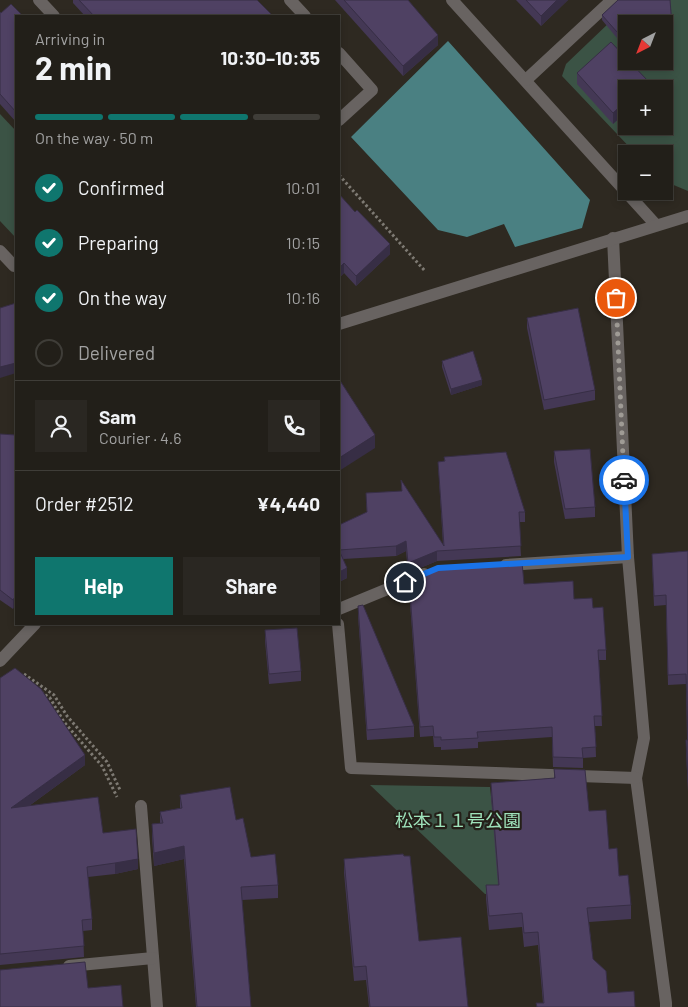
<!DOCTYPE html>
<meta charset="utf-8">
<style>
:root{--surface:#221f19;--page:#2a2722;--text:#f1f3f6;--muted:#a2a2a2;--line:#3f3d38;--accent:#0f766e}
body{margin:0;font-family:Barlow,"Noto Sans JP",sans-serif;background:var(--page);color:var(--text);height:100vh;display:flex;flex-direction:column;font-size:19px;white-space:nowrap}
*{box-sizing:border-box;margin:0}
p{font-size:16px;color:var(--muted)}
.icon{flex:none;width:28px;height:28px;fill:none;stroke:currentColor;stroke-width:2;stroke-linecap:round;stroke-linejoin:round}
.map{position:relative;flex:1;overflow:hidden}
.drawer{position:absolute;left:15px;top:15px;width:325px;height:610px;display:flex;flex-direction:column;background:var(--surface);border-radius:0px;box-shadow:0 2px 8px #0003,0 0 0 1px var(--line)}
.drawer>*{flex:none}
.needle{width:32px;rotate:222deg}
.buttons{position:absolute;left:618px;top:15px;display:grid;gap:10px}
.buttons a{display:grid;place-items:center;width:55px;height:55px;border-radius:0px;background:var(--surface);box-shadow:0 2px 8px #0003,0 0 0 1px var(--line);font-size:25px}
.pin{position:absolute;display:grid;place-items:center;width:42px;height:42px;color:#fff;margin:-21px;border:2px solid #fff;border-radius:50%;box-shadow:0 1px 5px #0007}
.courier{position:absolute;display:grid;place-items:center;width:50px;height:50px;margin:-25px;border:4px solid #1a73e8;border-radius:50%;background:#fff;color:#222;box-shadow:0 1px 6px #0007}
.overview em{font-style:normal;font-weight:700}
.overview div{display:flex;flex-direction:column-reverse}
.overview{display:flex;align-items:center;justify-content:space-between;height:85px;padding:0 20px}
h1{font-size:32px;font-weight:700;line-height:38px}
.bar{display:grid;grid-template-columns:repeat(4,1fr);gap:8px 5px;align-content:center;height:60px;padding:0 20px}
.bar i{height:6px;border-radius:4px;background:var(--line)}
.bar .current{background:var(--accent)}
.bar p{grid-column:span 4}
.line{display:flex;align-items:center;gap:12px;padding:0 20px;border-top:1px solid var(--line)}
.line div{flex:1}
.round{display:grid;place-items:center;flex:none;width:52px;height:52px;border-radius:0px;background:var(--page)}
ol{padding:0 20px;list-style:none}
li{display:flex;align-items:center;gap:15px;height:55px}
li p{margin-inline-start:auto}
li .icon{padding:5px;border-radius:50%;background:var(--accent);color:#fff;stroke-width:4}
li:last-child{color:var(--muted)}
li i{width:28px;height:28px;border:2px solid var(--line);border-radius:50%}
.primary-button{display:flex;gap:10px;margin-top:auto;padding:10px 20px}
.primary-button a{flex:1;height:58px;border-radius:0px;background:var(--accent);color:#fff;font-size:20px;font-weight:700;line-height:58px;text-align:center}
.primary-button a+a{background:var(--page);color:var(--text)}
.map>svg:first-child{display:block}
.green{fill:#3b5345;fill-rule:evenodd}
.water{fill:#4a8082}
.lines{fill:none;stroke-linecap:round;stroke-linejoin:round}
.path{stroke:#7e7a73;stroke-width:3;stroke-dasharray:2.5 2.5;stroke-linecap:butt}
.minor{stroke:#686361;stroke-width:12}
.wall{fill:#443855}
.shaded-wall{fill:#372e45}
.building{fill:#4f4163;stroke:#372e45}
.done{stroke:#9f9b95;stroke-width:5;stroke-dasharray:0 9}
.route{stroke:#1a73e8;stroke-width:6}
.labels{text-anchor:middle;stroke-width:4.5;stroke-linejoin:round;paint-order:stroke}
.park-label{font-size:18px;fill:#9ee2ba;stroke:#241f18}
</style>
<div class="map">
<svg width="688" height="1007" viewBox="0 0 688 1007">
<rect width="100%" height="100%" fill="#2e2921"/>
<g class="green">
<path d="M633,0H688V191L664,181V154H636L562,76L566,64ZM626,24H664V61H626ZM626,89H664V126H626Z"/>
<polygon points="0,114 16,131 16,238 0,221"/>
<polygon points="370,785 490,787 501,894 485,894"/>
</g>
<polygon class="water" points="448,41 590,200 582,228 515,247 504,224 467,237 438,230 351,137"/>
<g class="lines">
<g class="path">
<polyline points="339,175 425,271"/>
<polyline points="24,674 54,695 67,716 107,762 120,790"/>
<polyline points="41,692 50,698 64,722 102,766 117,797"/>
</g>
<g class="minor">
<polyline points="39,0 54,16"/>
<polyline points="290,0 305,16"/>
<polyline points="452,0 656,225"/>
<polyline points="339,53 372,90 339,120"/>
<polyline points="526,80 612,0"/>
<polyline points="613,238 628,557 644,738 636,778 666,1003 666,1007"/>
<polyline points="0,251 14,266 16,266"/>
<polyline points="339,324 688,216"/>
<polyline points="506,565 628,557"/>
<polyline points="339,609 424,574"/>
<polyline points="338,624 351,768 636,778"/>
<polyline points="0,661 35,624"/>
<polyline points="141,806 157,1007"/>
<polyline points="69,966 153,958"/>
</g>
</g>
<g class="wall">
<polygon points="73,0 257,0 273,16 85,16 73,3"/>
<polygon points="335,0 408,0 438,45 403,76"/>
<polygon points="516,0 568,0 541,26"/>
<polygon points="618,0 670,0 672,31 664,32 664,24 626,24 626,36 617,38 602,20 602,15"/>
<polygon points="0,12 1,13 16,16 16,122 0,104"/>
<polygon points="577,73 648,89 626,89 626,112 613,124 577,84"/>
<polygon points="339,194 390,254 356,286 344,273 339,278"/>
<polygon points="527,318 595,390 595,400 544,410 527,328"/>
<polygon points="442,361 482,385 451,395 442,367"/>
<polygon points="0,434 16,435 13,609 0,600"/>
<polygon points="554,451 595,507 595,517 565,519 554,462"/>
<polygon points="444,457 525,512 525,522 519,522 521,556 437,561 408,573 406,551 396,556 343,559 347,578 339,582 339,525 367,512 366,493 402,491 401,480 443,545 438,462 444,461"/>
<polygon points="688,551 688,792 686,751 686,740 687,740 686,684 668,685 666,605 654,606 652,564 652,554"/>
<polygon points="409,580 524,584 574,599 593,608 606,650 606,660 599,660 602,726 595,726 596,757 583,758 583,768 553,767 552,737 478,742 478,748 441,750 441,747 434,747 433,736 420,737 409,590"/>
<polygon points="358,606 414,726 414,737 367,740 358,616"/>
<polygon points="265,630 301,671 301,681 269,684 265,641"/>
<polygon points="0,678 85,765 29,806 103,833 138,869 115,874 88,877 92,919 92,930 83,931 84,957 0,965"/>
<polygon points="554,769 589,811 609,849 631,905 631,919 589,922 593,959 608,993 543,1003 538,945 524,947 522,927 489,930 486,899 486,885 498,885 491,797 491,783 554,778"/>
<polygon points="180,795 236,820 251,857 278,885 278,898 242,900 251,1007 196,1007 184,859 154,866 152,837 152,824 160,823 160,812 180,808"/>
<polygon points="344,859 419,941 468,1007 369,1007 366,980 354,981 344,873"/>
</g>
<g class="shaded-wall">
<polygon points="557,0 568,0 541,26 541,16"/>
<polygon points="438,35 438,45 403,76 403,66"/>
<polygon points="648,81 648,89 640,89"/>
<polygon points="626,101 626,112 613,124 613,113"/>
<polygon points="390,244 390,254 356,286 356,276"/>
<polygon points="344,263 344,273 339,278 339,268"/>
<polygon points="16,363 16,373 0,378 0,367"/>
<polygon points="482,380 482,385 451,395 451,389"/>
<polygon points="375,435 375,448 339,471 339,458"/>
<polygon points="406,541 406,551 396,556 396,546"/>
<polygon points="437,551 437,561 408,573 408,563"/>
<polygon points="347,568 347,578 339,582 339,572"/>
<polygon points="16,595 16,605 13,609 13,600"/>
<polygon points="85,755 85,765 11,819 11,808"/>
<polygon points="184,846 184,859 154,866 154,853"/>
<polygon points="138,859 138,869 115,874 115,863"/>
</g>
<g class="building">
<polygon points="79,0 257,0 273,16 94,16"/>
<polygon points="344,0 408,0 438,35 403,66"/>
<polygon points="526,0 557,0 541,16"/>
<polygon points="618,0 670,0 672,25 664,26 664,24 626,24 626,31 617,32 602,15"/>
<polygon points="11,4 23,16 16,16 16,112 0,94 0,12 1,13"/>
<polygon points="611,42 626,58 626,61 629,61 648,81 640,89 626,89 626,101 613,113 577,73"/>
<polygon points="339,194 355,212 357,210 390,244 356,276 344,263 339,268"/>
<polygon points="16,303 16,363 0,367 0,308"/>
<polygon points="578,308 595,390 544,400 527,318"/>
<polygon points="473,351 482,380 451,389 442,361"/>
<polygon points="339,379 375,435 339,458"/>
<polygon points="0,434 16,435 16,595 13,600 0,590"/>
<polygon points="590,449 595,507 565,509 554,451"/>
<polygon points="506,452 525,512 519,512 521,546 437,551 408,563 406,541 396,546 339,550 347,568 339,572 339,525 367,512 366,493 402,491 401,480 444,546 438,462 445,461 444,457"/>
<polygon points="688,551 688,782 686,740 688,740 686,674 668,675 666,595 654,596 652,554"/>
<polygon points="522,562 524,584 573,581 574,599 592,598 593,608 603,607 606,650 598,650 602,716 594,716 596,747 582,748 583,758 553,757 552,727 477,732 478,738 441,740 441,737 434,737 433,726 420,727 409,580 440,567"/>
<polygon points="363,605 414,726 367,730 358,606"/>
<polygon points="297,628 301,671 269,674 265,630"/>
<polygon points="15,668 41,689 85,755 11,808 98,797 103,833 136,829 138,859 115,863 87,867 92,919 82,920 84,946 0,954 0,678"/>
<polygon points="554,769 585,770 589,811 606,810 609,849 617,848 619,876 628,875 631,905 587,908 593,959 606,971 608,993 634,991 635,1007 537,1007 536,1003 544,1003 538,932 524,933 522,913 489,916 486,885 499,885 491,783 555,778"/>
<polygon points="230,787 236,820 243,818 251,857 275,854 278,885 241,887 251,1007 197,1007 184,846 154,853 152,824 163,823 160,812 182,808 180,795"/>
<polygon points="403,854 404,856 410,856 419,941 461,937 468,1007 370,1007 366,966 354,967 344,859"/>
<polygon points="85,962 88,988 121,985 123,1007 0,1007 0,970"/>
</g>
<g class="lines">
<polyline class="done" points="616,298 624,480"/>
<polyline class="route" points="405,582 438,568 628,557 624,480"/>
</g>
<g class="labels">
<g class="park-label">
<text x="458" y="827">松本１１号公園</text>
</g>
</g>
</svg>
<div class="buttons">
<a><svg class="needle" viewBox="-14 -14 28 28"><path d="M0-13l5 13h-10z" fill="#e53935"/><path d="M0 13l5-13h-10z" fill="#a2a2a2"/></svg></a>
<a>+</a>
<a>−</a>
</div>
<div class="pin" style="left:616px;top:298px;background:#ea580c"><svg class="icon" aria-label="bag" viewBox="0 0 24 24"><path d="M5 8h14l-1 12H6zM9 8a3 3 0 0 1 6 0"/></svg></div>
<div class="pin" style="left:405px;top:582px;background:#1f2937"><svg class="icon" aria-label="home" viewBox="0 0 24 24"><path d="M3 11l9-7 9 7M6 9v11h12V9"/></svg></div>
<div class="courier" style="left:624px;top:480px"><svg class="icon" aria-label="car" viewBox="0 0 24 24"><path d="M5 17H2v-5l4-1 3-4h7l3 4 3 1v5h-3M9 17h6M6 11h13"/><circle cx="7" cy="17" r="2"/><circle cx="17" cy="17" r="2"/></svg></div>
<section class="drawer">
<div class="overview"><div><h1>2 min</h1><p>Arriving in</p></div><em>10:30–10:35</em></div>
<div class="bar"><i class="current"></i><i class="current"></i><i class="current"></i><i></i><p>On the way · 50 m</p></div>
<ol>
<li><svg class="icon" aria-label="check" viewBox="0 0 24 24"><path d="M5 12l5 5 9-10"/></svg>Confirmed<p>10:01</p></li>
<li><svg class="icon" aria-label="check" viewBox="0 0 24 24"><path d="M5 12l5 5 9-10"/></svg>Preparing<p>10:15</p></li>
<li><svg class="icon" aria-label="check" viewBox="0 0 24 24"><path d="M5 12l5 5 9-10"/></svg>On the way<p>10:16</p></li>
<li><i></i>Delivered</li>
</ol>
<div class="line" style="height:90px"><a class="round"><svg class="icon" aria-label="person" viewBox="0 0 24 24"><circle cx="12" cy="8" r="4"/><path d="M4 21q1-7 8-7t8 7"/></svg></a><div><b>Sam</b><p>Courier · 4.6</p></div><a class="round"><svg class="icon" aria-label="phone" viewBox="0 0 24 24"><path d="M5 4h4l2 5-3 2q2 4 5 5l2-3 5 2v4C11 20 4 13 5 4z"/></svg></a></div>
<div class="line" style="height:65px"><div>Order #2512</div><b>¥4,440</b></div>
<div class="primary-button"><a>Help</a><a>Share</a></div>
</section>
</div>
